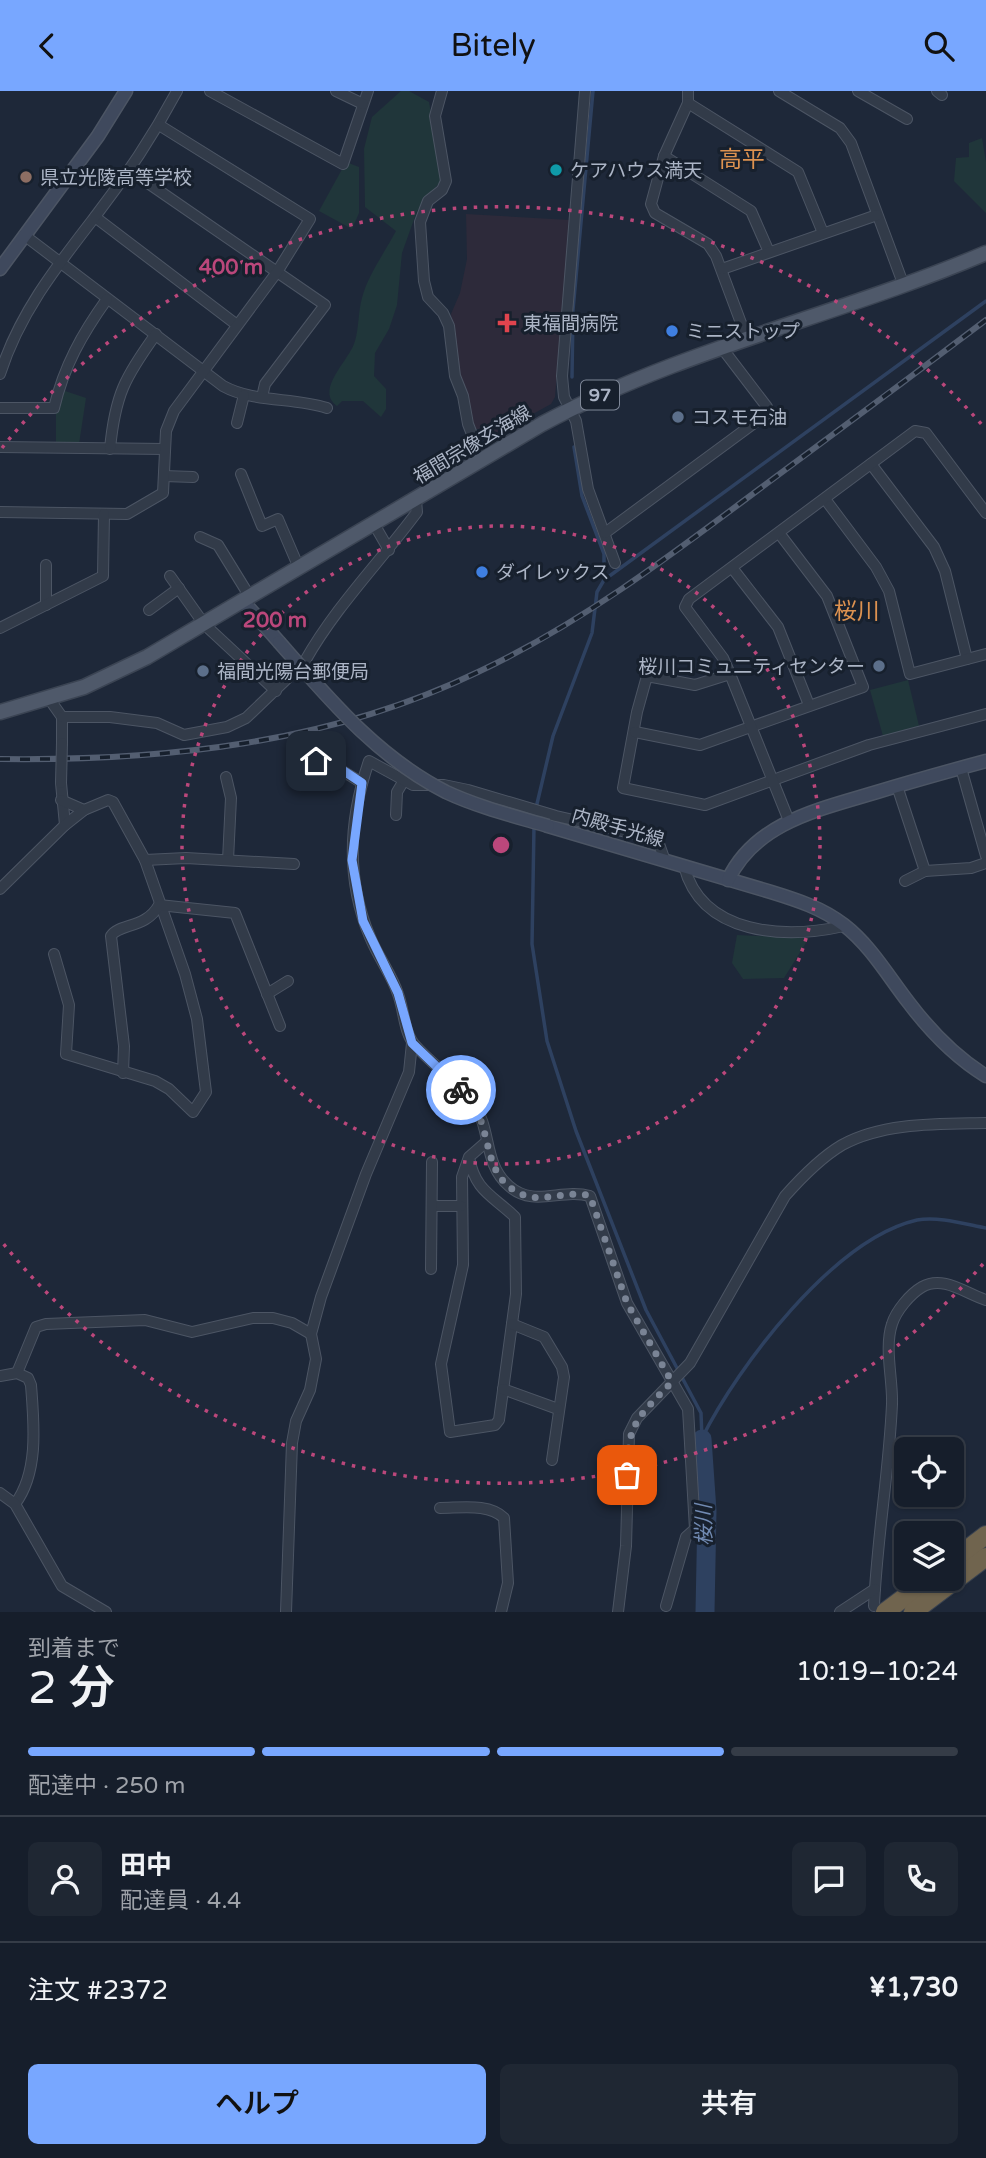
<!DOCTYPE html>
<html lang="ja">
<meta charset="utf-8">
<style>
:root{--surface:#161e2b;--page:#1f2733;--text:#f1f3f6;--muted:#9ea2a9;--line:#353c47;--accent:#78a7ff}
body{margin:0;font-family:"Varela Round","Noto Sans JP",sans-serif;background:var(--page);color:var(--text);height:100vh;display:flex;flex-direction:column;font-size:26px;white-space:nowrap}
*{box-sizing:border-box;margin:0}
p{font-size:23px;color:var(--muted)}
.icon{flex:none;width:38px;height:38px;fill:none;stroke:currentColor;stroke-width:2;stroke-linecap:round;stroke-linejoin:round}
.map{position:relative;height:1521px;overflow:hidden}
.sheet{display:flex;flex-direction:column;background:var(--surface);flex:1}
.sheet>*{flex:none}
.controls{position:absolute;left:894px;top:1346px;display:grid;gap:14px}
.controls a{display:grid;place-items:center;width:70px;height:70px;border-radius:10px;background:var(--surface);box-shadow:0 2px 5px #0004,0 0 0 2px var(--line);font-size:35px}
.pin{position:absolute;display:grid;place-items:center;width:60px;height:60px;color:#fff;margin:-30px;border-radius:14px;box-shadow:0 4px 10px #0006}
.courier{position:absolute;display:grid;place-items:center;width:70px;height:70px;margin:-35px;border:5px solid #78a7ff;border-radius:50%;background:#fff;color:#222;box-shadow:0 2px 9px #0007}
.head em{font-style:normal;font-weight:600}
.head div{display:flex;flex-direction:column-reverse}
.head{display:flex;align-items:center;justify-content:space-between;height:119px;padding:0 28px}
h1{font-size:46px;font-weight:600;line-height:52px}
.bar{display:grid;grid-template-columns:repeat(4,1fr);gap:10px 7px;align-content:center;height:84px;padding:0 28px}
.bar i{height:9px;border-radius:5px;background:var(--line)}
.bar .active{background:var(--accent)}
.bar p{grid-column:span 4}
.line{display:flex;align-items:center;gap:18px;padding:0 28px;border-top:2px solid var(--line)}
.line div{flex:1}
.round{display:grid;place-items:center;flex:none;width:74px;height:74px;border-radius:10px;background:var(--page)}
.primary-button{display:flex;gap:14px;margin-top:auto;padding:14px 28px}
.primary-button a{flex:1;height:80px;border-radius:10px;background:var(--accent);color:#111;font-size:28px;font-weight:600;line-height:80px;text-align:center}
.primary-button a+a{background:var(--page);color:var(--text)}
header{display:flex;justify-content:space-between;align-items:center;height:91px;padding:0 28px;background:var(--accent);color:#111;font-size:32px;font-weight:600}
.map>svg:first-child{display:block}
.medical{fill:#2d2a3a}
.green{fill:#20363a}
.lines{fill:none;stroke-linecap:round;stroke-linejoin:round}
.stream{stroke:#2e4160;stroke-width:3.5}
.river{stroke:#2e4160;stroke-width:19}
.street-casing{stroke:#4c5564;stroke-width:12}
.secondary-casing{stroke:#4c5564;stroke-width:15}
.primary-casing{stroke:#3b4453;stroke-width:17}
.highway-casing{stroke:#394250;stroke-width:20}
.street{stroke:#323b49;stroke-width:10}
.secondary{stroke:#3f495d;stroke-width:12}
.primary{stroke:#4f596a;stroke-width:14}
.highway{stroke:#70644e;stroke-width:18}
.rail-casing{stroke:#535e71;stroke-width:6}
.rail{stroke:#17202d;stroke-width:3.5;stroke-dasharray:10;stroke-linecap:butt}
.street-bridge-casing{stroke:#4c5564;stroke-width:12;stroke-linecap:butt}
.secondary-bridge-casing{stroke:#4c5564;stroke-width:15;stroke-linecap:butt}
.street-bridge{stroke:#323b49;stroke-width:10}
.secondary-bridge{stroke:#3f495d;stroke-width:12}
.done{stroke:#7a8495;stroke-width:7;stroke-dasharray:0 12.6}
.route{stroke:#78a7ff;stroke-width:9}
.ring{fill:none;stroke:#bb477b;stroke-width:3.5;stroke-dasharray:3.5 7}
.culture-dot{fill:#0f9aa8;stroke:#17202d;stroke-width:2.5}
.education-dot{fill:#8d6e63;stroke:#17202d;stroke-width:2.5}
.health-dot{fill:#e0444e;stroke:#17202d;stroke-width:2.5}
.shop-dot{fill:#3f7fe0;stroke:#17202d;stroke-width:2.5}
.service-dot{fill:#5c6f8a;stroke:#17202d;stroke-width:2.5}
.labels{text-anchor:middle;stroke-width:6;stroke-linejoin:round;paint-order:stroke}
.shield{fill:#17202d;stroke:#7f8898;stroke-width:2}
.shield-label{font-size:18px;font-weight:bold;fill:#acb5c6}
.poi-label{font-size:19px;fill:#acb5c6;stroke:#17202d;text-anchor:start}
.street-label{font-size:19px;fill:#acb5c6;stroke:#17202d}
.water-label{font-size:21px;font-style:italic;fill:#718ab2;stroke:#17202d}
.quarter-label{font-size:23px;fill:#dd9250;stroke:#17202d}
.centre{fill:#bb477b;stroke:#17202d;stroke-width:3.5}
.ring-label{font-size:21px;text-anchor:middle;font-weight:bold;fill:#bb477b;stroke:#17202d;stroke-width:6;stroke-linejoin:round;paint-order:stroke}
</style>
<header><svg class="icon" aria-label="back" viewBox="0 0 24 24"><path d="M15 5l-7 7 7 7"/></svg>Bitely<svg class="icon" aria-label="search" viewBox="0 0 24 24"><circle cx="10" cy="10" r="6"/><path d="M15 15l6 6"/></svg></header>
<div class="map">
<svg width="986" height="1521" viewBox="0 0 986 1521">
<rect width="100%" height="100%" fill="#1e2839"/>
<polygon class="medical" points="466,123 570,129 555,306 551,313 484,350 479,338 475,338 458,281 451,223 460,202 467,168"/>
<g class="green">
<path d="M401,0H409L429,11L443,87L417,120L402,162L397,214L389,238L375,262L374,285L386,298V318L381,326L363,310H342L337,315C314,299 350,269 355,250C359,237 358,221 362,207C368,184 385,161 396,140L365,116L364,58L372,26Z"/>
<polygon points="982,47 986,71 986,122 954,90 956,67 969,66 969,52"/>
<polygon points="346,71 359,76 359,122 352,138 319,120"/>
<polygon points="62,299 86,307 79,353 56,353 56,322"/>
<polygon points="908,589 919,635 883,645 870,599"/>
<polygon points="737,844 809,847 784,887 743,888 732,872"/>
</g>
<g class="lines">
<g class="stream">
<polyline points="572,286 573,219 593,0"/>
<polyline points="604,489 986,210"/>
<polyline points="536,717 553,645 592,542 597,501 604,489 604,463 582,405 574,356"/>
<polyline points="534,735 532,853 547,950 576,1040 646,1219 701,1322 702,1348"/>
<path d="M702,1347C738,1275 834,1148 917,1129C938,1125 965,1133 986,1137"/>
</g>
<polyline class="river" points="702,1348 707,1420 705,1521"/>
<g class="street-casing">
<g id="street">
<polyline points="210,0 343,73 368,0"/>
<polyline points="336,0 363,13"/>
<polyline points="442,0 435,25 446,90 442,99 428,110 420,131 424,190 428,206 443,222 449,235 455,285 463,305 468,333 482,369"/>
<polyline points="585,0 562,285 564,306 576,330 588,398 615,472"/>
<polyline points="688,0 688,12 664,65 651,113 655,122 708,153 716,165 747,248"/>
<polyline points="779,0 840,37 851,52 904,195"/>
<polyline points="858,0 907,28"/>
<polyline points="937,0 942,4"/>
<polyline points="688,12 798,81 823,142"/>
<polyline points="664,65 751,120 769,161"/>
<polyline points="129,79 325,214 265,293 262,306"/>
<polyline points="95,126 237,234"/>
<path d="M24,144L223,295C254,312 293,306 327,317"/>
<polyline points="722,178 877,124"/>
<path d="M0,283C19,223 56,176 94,127C125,87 153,45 177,0"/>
<path d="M0,317H54C64,275 82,243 107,208"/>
<polyline points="237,332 244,304"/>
<polyline points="0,356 165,358"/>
<path d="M110,358C115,304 125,286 156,243"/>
<polyline points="871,373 934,456 945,480 967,568"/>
<polyline points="241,383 262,435 278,428 299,477"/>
<polyline points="164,385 193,386"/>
<polyline points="825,408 876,476 889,500 910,583 986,563"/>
<polyline points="0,421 127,423 163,402 166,340 174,320 277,181 310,128 159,34"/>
<polyline points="374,433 389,459"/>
<polyline points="605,442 765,324 767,316 722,257"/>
<polyline points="200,446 218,454 250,506"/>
<polyline points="46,474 46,514"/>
<polyline points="733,478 778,536 809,614"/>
<polyline points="170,485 204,533 276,600"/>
<polyline points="149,519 179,497"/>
<polyline points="0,537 103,485 104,423"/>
<path d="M305,570C336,515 380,471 417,421L416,409"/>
<polyline points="730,583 695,594 647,585 637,621 623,697 705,714 869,654 986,623"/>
<polyline points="50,609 62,626 62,652"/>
<polyline points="62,626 110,626 157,632 184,644 227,636 246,627 292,583"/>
<polyline points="635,641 700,654 863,596 827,505 779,442"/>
<polyline points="961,677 986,765"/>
<polyline points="308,681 316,670 323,668 362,692"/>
<polyline points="226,686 231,707 228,769"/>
<polyline points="61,692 65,734"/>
<polyline points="897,695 925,780"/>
<polyline points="61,709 84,719"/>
<polyline points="396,724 397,701 403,691"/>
<polyline points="789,730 730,583 723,567 685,516 689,508 915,340 926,342 986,422"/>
<polyline points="145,769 186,767 294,773"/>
<path d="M665,770L658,750L648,746L556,725L468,699L444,694H413L369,670C349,728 346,789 370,846C378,866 392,884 398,903C404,919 404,941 414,953C433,975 458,990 474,1014C492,1039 483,1073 509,1095C534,1117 561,1097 590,1105L627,1212L688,1318L695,1438L686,1446L666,1515"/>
<path d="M684,775C702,845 786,848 844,835"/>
<polyline points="905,790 925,780 971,777 986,772"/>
<polyline points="0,798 65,734 84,719 108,709 113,711 145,769 185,883 197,928 206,1001 193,1021 169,998 155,990 66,963 69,914 54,863"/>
<polyline points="267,903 288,890"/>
<path d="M123,982L124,955L111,845C119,832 146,838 159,814L235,822L280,935"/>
<path d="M469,1066C475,1100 492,1104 515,1126L516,1203L499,1329L495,1334L450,1341L441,1273L463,1174L462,1086L469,1066L485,1052"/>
<polyline points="432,1115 461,1115"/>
<polyline points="431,1178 432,1071"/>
<polyline points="512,1233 544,1246 562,1276 564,1286 552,1369"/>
<polyline points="17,1282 36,1236 46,1233 145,1229 192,1241 253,1227 273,1227 292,1232 311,1243"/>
<path d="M0,1285L17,1282L28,1287L31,1294C34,1333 39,1381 15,1413"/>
<polyline points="503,1298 558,1318"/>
<polyline points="0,1402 15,1413 62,1495 106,1521"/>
<path d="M440,1417C461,1417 489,1412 504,1427L508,1492L501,1521"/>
<path d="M874,1515C877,1447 889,1381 892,1313C893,1289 884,1257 892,1233C896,1220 910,1203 922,1196C943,1184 965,1202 986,1209"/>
<polyline points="286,1521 292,1352 296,1330 310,1299 316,1268 311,1243 321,1206 366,1083 409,981 412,952"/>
<path d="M618,1521L626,1455L629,1343L637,1327L690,1272L785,1105C801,1087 820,1067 842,1054C883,1031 940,1033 986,1032"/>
<polyline points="840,1521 875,1498"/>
</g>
</g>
<g class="secondary-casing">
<g id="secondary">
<polyline points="0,178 98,45 126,0"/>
<polyline points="243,510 279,551"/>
<path d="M548,735L771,801C797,809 822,817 844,834C871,855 888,885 909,912C931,941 955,966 986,985"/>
<path d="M728,789C755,731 821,718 877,701C913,690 949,680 986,670"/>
</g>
</g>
<g class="primary-casing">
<path id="primary" d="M0,621L84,596L147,566L542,333C682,258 840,224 986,162"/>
</g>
<g class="highway-casing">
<g id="highway">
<polyline points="952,1470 986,1444"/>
<polyline points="885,1521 929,1488"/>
<polyline points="913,1521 986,1466"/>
</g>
</g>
<use href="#street" class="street"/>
<use href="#secondary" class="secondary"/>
<use href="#primary" class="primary"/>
<use href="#highway" class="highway"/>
<g class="rail-casing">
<path id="rail" d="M0,668C163,670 329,653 478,581C578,534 666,468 754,402C831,345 909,287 986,229"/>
</g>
<use href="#rail" class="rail"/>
<g class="street-bridge-casing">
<polyline id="street-bridge" points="61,692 62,652"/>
</g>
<g class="secondary-bridge-casing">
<path id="secondary-bridge" d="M279,551C329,608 377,666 446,701C478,716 514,725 548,735"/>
</g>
<use href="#street-bridge" class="street-bridge"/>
<use href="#secondary-bridge" class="secondary-bridge"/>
</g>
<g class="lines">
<path class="done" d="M461,999C468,1007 475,1014 479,1025C491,1053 487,1088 521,1103C543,1113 567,1098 590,1105L627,1212L672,1291C638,1326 627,1332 627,1384"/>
<polyline class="route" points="316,670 329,670 362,692 352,769 363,830 398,902 412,952 461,999"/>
</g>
<g class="ring">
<circle cx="501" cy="754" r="319"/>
<path d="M983 1173A638 638 0 0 1 2 1151M2 357A638 638 0 0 1 983 335"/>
</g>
<circle class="culture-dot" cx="556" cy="79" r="7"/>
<circle class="education-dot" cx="26" cy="86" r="7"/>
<path class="health-dot" d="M503.5 221.5h7v7h7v7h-7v7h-7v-7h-7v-7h7z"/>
<g class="shop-dot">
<circle cx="672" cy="240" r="7"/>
<circle cx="482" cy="481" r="7"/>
</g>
<g class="service-dot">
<circle cx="678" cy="326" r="7"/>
<circle cx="879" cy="575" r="7"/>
<circle cx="203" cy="580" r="7"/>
</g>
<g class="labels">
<rect class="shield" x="581" y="289.5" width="38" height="29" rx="5"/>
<g class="shield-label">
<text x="600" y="310">97</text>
</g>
<g class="poi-label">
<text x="570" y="86">ケアハウス満天</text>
<text x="40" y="93">県立光陵高等学校</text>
<text x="523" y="239">東福間病院</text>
<text x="686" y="247">ミニストップ</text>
<text x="692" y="333">コスモ石油</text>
<text x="496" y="488">ダイレックス</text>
<text x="865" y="582" text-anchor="end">桜川コミュ二ティセンター</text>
<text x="217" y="587">福間光陽台郵便局</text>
</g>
<g class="street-label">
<text transform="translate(472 353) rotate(-31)" y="7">福間宗像玄海線</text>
<text transform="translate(618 736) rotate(16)" y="7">内殿手光線</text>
</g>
<g class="water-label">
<text transform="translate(704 1434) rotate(-91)" y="7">桜川</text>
</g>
<g class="quarter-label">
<text x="742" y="76">高平</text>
<text x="857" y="528">桜川</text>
</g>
</g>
<circle cx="501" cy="754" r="10" class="centre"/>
<g class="ring-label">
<text x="231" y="183">400 m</text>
<text x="275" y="536">200 m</text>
</g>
</svg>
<div class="controls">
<a><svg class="icon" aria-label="locate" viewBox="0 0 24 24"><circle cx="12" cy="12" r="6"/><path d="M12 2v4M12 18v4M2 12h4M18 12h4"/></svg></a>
<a><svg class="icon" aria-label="layers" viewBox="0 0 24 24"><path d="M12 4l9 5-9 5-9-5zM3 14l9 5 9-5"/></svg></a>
</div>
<div class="pin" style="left:627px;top:1384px;background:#ea580c"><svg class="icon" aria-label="bag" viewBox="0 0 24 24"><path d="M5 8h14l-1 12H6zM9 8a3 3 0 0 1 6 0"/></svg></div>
<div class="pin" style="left:316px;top:670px;background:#1f2937"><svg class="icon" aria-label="home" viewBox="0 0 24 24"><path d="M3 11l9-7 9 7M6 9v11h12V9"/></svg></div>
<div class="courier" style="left:461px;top:999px"><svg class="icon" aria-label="bike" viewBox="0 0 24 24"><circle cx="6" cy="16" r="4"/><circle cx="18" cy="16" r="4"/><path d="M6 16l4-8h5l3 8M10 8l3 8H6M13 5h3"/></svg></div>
</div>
<section class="sheet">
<div class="head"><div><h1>2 分</h1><p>到着まで</p></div><em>10:19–10:24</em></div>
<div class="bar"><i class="active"></i><i class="active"></i><i class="active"></i><i></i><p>配達中 · 250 m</p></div>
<div class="line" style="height:126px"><a class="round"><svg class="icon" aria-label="person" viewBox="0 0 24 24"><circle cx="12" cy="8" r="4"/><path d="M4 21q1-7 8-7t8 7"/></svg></a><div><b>田中</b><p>配達員 · 4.4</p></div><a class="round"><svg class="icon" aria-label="chat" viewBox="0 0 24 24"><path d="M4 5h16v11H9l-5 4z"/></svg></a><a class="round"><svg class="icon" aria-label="phone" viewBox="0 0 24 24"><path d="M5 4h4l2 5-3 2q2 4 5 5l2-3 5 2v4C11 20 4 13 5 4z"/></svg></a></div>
<div class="line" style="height:91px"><div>注文 #2372</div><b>¥1,730</b></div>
<div class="primary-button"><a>ヘルプ</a><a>共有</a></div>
</section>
